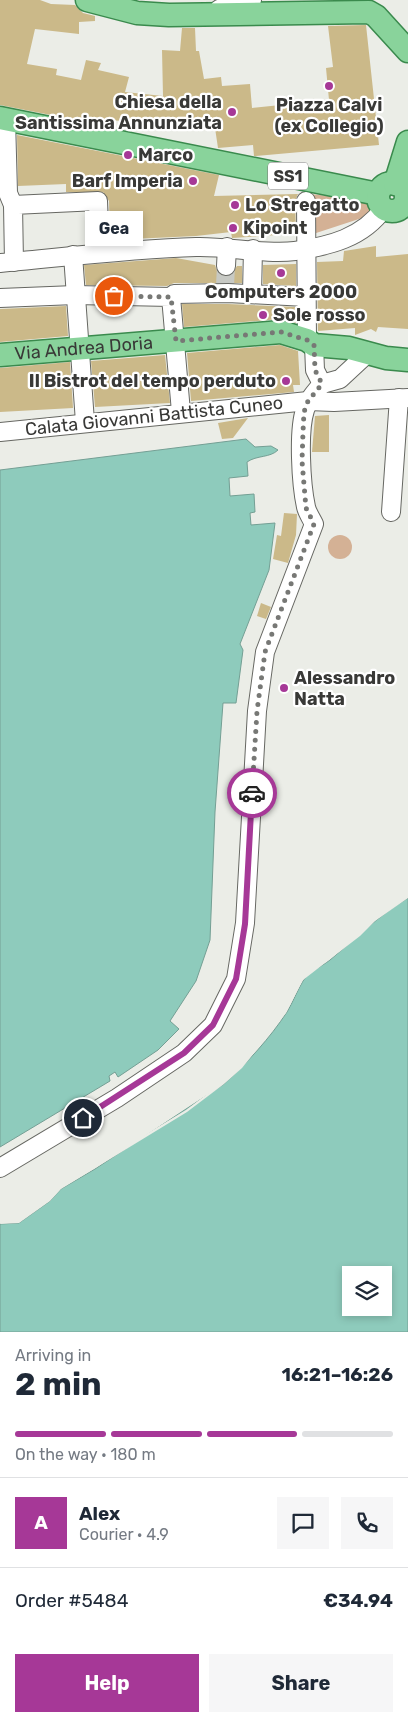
<!DOCTYPE html>
<meta charset="utf-8">
<style>
:root{--surface:#fff;--page:#f6f6f7;--text:#1f2937;--muted:#747a83;--line:#e0e1e3;--accent:#a63897}
body{margin:0;font-family:Rubik,sans-serif;background:var(--page);color:var(--text);height:100vh;display:flex;flex-direction:column;font-size:19px;white-space:nowrap}
*{box-sizing:border-box;margin:0}
p{font-size:16px;color:var(--muted)}
.icon{flex:none;width:28px;height:28px;fill:none;stroke:currentColor;stroke-width:2;stroke-linecap:round;stroke-linejoin:round}
.map{position:relative;height:1332px;overflow:hidden}
.details{display:flex;flex-direction:column;background:var(--surface);flex:1}
.details>*{flex:none}
.controls{position:absolute;left:342px;top:1266px;display:grid;gap:10px}
.controls a{display:grid;place-items:center;width:50px;height:50px;border-radius:0px;background:var(--surface);box-shadow:0 2px 8px #0003;font-size:25px}
.pin{position:absolute;display:grid;place-items:center;width:42px;height:42px;color:#fff;margin:-21px;border:2px solid #fff;border-radius:50%;box-shadow:0 1px 5px #0007}
.courier{position:absolute;display:grid;place-items:center;width:50px;height:50px;margin:-25px;border:4px solid #a63897;border-radius:50%;background:#fff;color:#222;box-shadow:0 1px 6px #0007}
.bubble{position:absolute;height:35px;border-radius:0px;background:var(--surface);box-shadow:0 2px 8px #0003;font-size:16px;font-weight:700;line-height:35px;text-align:center}
.overview em{font-style:normal;font-weight:700}
.overview div{display:flex;flex-direction:column-reverse}
.overview{display:flex;align-items:center;justify-content:space-between;height:85px;padding:0 15px}
h1{font-size:32px;font-weight:700;line-height:38px}
.bar{display:grid;grid-template-columns:repeat(4,1fr);gap:8px 5px;align-content:center;height:60px;padding:0 15px}
.bar i{height:6px;border-radius:4px;background:var(--line)}
.bar .active{background:var(--accent)}
.bar p{grid-column:span 4}
.line{display:flex;align-items:center;gap:12px;padding:0 15px;border-top:1px solid var(--line)}
.line div{flex:1}
.round{display:grid;place-items:center;flex:none;width:52px;height:52px;border-radius:0px;background:var(--page)}
.button{display:flex;gap:10px;margin-top:auto;padding:10px 15px}
.button a{flex:1;height:58px;border-radius:0px;background:var(--accent);color:#fff;font-size:20px;font-weight:700;line-height:58px;text-align:center}
.button a+a{background:var(--page);color:var(--text)}
.map>svg:first-child{display:block}
.green{fill:#d4b195}
.water{fill:#8ecbbc;stroke:#749f94;fill-rule:evenodd}
.pier{fill:#ebede7}
.building{fill:#cbb989}
.lines{fill:none;stroke-linecap:round;stroke-linejoin:round}
.minor-tunnel{stroke:#c7c9c4;stroke-width:18;stroke-dasharray:18 9;stroke-linecap:butt}
.minor-casing{stroke:#666762;stroke-width:20}
.major-casing{stroke:#3a8a4d;stroke-width:25}
.minor{stroke:#fff;stroke-width:18}
.major{stroke:#89d39b;stroke-width:22}
.done{stroke:#777875;stroke-width:5;stroke-dasharray:0 9}
.route{stroke:#a63897;stroke-width:6}
.poi-dot{fill:#a63897;stroke:#fff;stroke-width:2}
.labels{text-anchor:middle;stroke-width:4.5;stroke-linejoin:round;paint-order:stroke}
.shield{fill:#fff;stroke:#747473;stroke-width:1}
.shield-label{font-size:16px;font-weight:bold;fill:#393937}
.poi-label{font-size:18px;font-weight:bold;fill:#393937;stroke:#fff;text-anchor:start}
.street-label{font-size:18px;fill:#393937;stroke:#fff}
</style>
<div class="map">
<svg width="408" height="1332" viewBox="0 0 408 1332">
<rect width="100%" height="100%" fill="#ebede7"/>
<g class="green">
<polygon points="309,194 360,199 366,202 371,211 362,218 310,235"/>
<circle cx="340" cy="547" r="12"/>
</g>
<g class="water">
<path d="M246,439L255,447L271,446L278,450C270,458 257,455 247,462L248,476L229,478L230,496L254,494L255,512L250,513L251,525L275,523L269,570L240,644L243,650L236,703H223L215,812L210,940L196,981L170,1021L179,1029L158,1050L118,1077L115,1072L109,1076L110,1081L0,1147V470Z"/>
<path d="M408,898V1332H0V1224L19,1223L50,1201L61,1189L95,1169L224,1084C247,1063 270,1038 287,1012C293,1002 297,991 303,981C309,971 321,967 330,960C355,939 379,915 408,898ZM351,1275H384V1308H351Z"/>
</g>
<polygon class="pier" points="408,896 408,898 375,921 360,936 303,980 286,1013 242,1068 224,1084 187,1112 61,1189 50,1201 19,1223 0,1224 2,1220 19,1221 48,1199 59,1187 186,1110 223,1082 240,1067 284,1012 301,979 311,969 358,934 374,919"/>
<g class="building">
<polygon points="0,0 40,0 51,4 75,5 83,13 95,16 95,21 79,22 79,34 35,29 27,64 57,69 56,75 81,80 86,60 101,63 98,70 129,77 125,92 163,96 162,50 180,51 182,28 195,28 196,51 199,51 204,79 221,77 222,86 250,84 252,108 329,100 326,68 333,67 328,26 366,25 379,145 256,156 254,156 253,145 218,148 215,128 109,120 107,126 0,105"/>
<polygon points="17,135 219,175 214,196 298,194 295,201 296,231 292,234 232,238 231,232 196,236 110,240 109,201 103,192 66,192 66,184 18,186"/>
<polygon points="376,246 376,257 408,254 408,329 378,327 376,332 371,329 355,335 355,328 318,331 317,262 343,261 344,251"/>
<polygon points="176,258 215,265 217,271 225,277 231,275 237,266 242,266 242,283 174,283 167,286 86,285 84,265"/>
<polygon points="296,264 296,286 263,284 263,265"/>
<polygon points="182,304 228,304 296,307 296,323 280,319 184,327"/>
<polygon points="66,306 68,336 0,342 0,309"/>
<polygon points="280,345 298,351 300,385 293,385 294,392 191,401 187,353"/>
<polygon points="165,355 170,403 95,407 91,361"/>
<polygon points="70,362 73,408 0,412 0,368"/>
<polygon points="329,415 329,452 312,452 315,416"/>
<polygon points="248,418 233,438 222,439 218,423"/>
<polygon points="284,513 297,514 296,535 288,563 273,559 277,535 281,536"/>
<polygon points="261,603 271,607 266,619 257,616"/>
</g>
<g class="lines">
<polyline class="minor-tunnel" points="225,286 226,266"/>
<g class="minor-casing">
<g id="minor">
<polyline points="219,9 226,6 252,0"/>
<polyline points="6,119 8,193 13,205"/>
<polyline points="306,201 307,340"/>
<polyline points="73,255 85,422"/>
<polyline points="14,262 13,205 98,201 100,253"/>
<path d="M0,263C65,257 131,249 196,247C227,246 266,255 295,251C329,246 363,238 384,208"/>
<polyline points="226,266 227,247"/>
<polyline points="252,294 253,249"/>
<polyline points="171,297 174,294 228,293 306,297"/>
<polyline points="0,298 75,295 171,297 181,412"/>
<polyline points="314,345 315,370 322,384"/>
<polyline points="322,384 340,379 368,353"/>
<polyline points="0,432 308,401 334,402 408,398"/>
<polyline points="391,512 399,398"/>
<path d="M0,1168L117,1098L184,1053L213,1025L236,979L245,923L257,711L265,652L314,524C311,518 307,512 306,507C301,484 298,431 305,410C308,400 315,392 322,384"/>
</g>
</g>
<g class="major-casing">
<g id="major">
<polyline points="87,0 137,13 169,15 369,12 376,16 408,51"/>
<polyline points="0,118 378,194"/>
<circle cx="392" cy="197" r="14"/>
<polyline points="395,184 408,142"/>
<path id="s1" d="M0,355L281,332L307,340L314,345L349,348L386,358L408,360"/>
</g>
</g>
<use href="#minor" class="minor"/>
<use href="#major" class="major"/>
</g>
<g class="lines">
<polyline class="done" points="114,296 171,297 176,341 281,332 307,340 314,345 315,370 322,384 308,401 304,412 303,432 302,461 306,508 314,524 265,652 257,711 252,793"/>
<polyline class="route" points="83,1118 184,1053 213,1025 236,979 239,961 245,924 252,793"/>
</g>
<g class="poi-dot">
<circle cx="329" cy="86" r="5"/>
<circle cx="232" cy="112" r="5"/>
<circle cx="128" cy="155" r="5"/>
<circle cx="193" cy="181" r="5"/>
<circle cx="235" cy="205" r="5"/>
<circle cx="233" cy="228" r="5"/>
<circle cx="281" cy="273" r="5"/>
<circle cx="263" cy="315" r="5"/>
<circle cx="286" cy="381" r="5"/>
<circle cx="284" cy="688" r="5"/>
</g>
<g class="labels">
<rect class="shield" x="268" y="162.5" width="40" height="27" rx="4"/>
<g class="shield-label">
<text x="288" y="182">SS1</text>
</g>
<g class="poi-label">
<text x="222" y="108" text-anchor="end">Chiesa della<tspan x="222" dy="21">Santissima Annunziata</tspan></text>
<text x="329" y="111" text-anchor="middle">Piazza Calvi<tspan x="329" dy="21">(ex Collegio)</tspan></text>
<text x="138" y="161">Marco</text>
<text x="183" y="187" text-anchor="end">Barf Imperia</text>
<text x="245" y="211">Lo Stregatto</text>
<text x="243" y="234">Kipoint</text>
<text x="281" y="298" text-anchor="middle">Computers 2000</text>
<text x="273" y="321">Sole rosso</text>
<text x="276" y="387" text-anchor="end">Il Bistrot del tempo perduto</text>
<text x="294" y="684">Alessandro<tspan x="294" dy="21">Natta</tspan></text>
</g>
<g class="street-label">
<text dy="6" stroke="none"><textPath href="#s1" startOffset="84">Via Andrea Doria</textPath></text>
<text transform="translate(154 416) rotate(-6)" y="6">Calata Giovanni Battista Cuneo</text>
</g>
</g>
</svg>
<div class="controls">
<a><svg class="icon" aria-label="layers" viewBox="0 0 24 24"><path d="M12 4l9 5-9 5-9-5zM3 14l9 5 9-5"/></svg></a>
</div>
<div class="pin" style="left:114px;top:296px;background:#ea580c"><svg class="icon" aria-label="bag" viewBox="0 0 24 24"><path d="M5 8h14l-1 12H6zM9 8a3 3 0 0 1 6 0"/></svg></div>
<div class="pin" style="left:83px;top:1118px;background:#1f2937"><svg class="icon" aria-label="home" viewBox="0 0 24 24"><path d="M3 11l9-7 9 7M6 9v11h12V9"/></svg></div>
<div class="courier" style="left:252px;top:793px"><svg class="icon" aria-label="car" viewBox="0 0 24 24"><path d="M5 17H2v-5l4-1 3-4h7l3 4 3 1v5h-3M9 17h6M6 11h13"/><circle cx="7" cy="17" r="2"/><circle cx="17" cy="17" r="2"/></svg></div>
<div class="bubble" style="left:85px;top:211px;width:58px">Gea</div>
</div>
<section class="details">
<div class="overview"><div><h1>2 min</h1><p>Arriving in</p></div><em>16:21–16:26</em></div>
<div class="bar"><i class="active"></i><i class="active"></i><i class="active"></i><i></i><p>On the way · 180 m</p></div>
<div class="line" style="height:90px"><b class="round" style="background:var(--accent);color:#fff">A</b><div><b>Alex</b><p>Courier · 4.9</p></div><a class="round"><svg class="icon" aria-label="chat" viewBox="0 0 24 24"><path d="M4 5h16v11H9l-5 4z"/></svg></a><a class="round"><svg class="icon" aria-label="phone" viewBox="0 0 24 24"><path d="M5 4h4l2 5-3 2q2 4 5 5l2-3 5 2v4C11 20 4 13 5 4z"/></svg></a></div>
<div class="line" style="height:65px"><div>Order #5484</div><b>€34.94</b></div>
<div class="button"><a>Help</a><a>Share</a></div>
</section>
